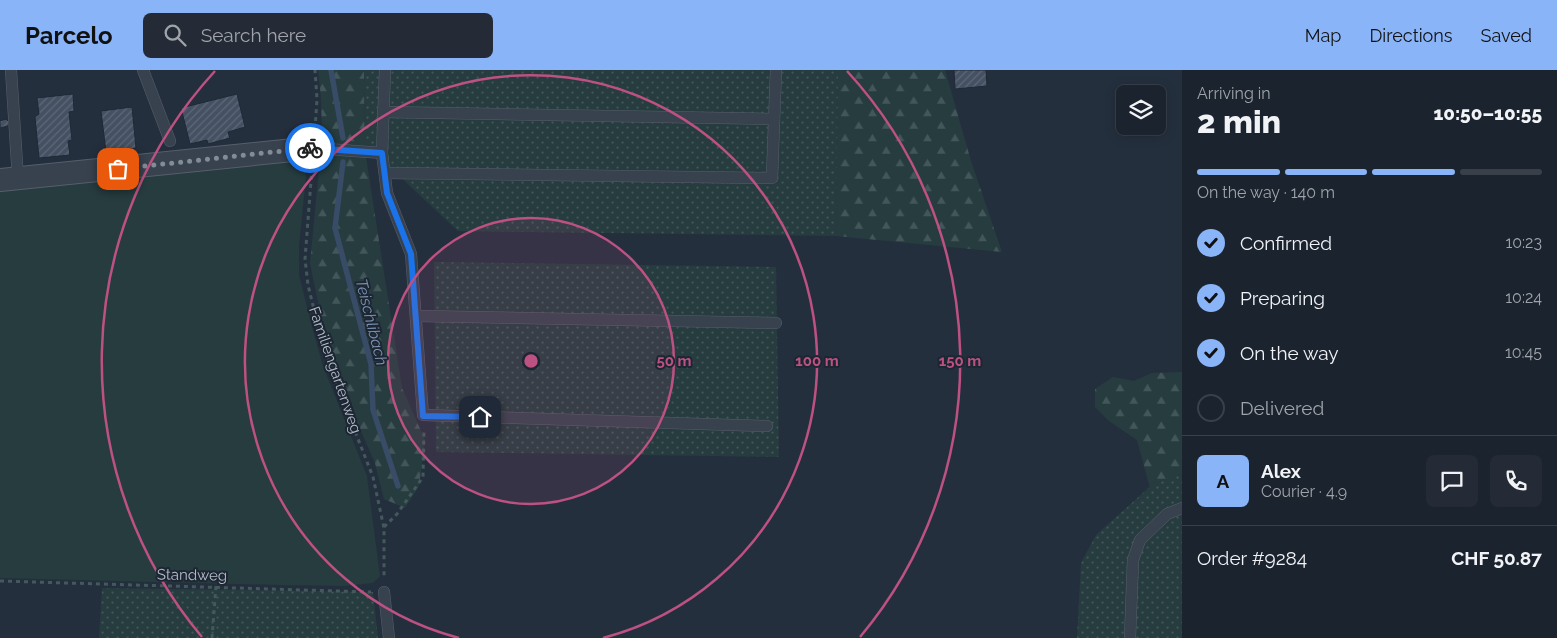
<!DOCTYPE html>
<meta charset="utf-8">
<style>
:root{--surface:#1b232e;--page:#242b36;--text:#f1f3f6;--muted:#a0a4aa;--line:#39404a;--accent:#8ab4f8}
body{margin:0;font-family:Raleway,sans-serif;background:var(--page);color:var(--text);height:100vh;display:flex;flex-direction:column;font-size:19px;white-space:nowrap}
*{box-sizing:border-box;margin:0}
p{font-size:16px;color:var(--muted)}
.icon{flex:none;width:28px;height:28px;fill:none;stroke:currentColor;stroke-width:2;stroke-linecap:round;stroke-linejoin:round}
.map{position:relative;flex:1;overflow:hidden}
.sheet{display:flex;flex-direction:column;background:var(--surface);width:375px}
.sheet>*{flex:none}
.fabs{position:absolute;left:1116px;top:15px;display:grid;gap:10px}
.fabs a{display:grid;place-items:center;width:50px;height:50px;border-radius:8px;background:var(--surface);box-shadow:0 2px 12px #0003,0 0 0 1px var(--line);font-size:25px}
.pin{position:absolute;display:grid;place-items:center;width:42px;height:42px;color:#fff;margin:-21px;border-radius:10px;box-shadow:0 2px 8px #0006}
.courier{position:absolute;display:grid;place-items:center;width:50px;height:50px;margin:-25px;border:4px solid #1a73e8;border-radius:50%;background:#fff;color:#222;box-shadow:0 1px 6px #0007}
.headline em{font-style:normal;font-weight:800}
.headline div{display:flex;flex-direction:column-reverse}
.headline{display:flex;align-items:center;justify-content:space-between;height:85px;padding:0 15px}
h1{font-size:32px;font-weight:800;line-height:38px}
.bar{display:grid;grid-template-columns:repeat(4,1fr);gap:8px 5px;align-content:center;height:60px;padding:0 15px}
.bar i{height:6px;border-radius:4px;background:var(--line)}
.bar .on{background:var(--accent)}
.bar p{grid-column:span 4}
.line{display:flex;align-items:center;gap:12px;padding:0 15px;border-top:1px solid var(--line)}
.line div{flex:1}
.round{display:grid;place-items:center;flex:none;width:52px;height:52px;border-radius:8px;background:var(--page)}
ol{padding:0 15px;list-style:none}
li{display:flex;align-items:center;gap:15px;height:55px}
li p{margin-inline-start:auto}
li .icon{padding:5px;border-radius:50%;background:var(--accent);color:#111;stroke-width:4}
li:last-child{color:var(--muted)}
li i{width:28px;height:28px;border:2px solid var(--line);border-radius:50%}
header{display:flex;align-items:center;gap:30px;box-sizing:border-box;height:70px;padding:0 25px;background:var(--accent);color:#111}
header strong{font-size:24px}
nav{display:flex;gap:28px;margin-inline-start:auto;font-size:18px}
.search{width:350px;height:45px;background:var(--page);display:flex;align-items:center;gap:12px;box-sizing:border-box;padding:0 18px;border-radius:8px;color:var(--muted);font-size:19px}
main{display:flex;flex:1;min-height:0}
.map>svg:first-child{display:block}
.grass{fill:#263c3f}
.forest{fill:url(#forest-firs)}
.garden{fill:url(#garden-dots)}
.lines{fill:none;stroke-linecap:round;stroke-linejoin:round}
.stream{stroke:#394c67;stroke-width:5.5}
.building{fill:url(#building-hatch);stroke:#1f2835}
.service-casing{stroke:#565f6c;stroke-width:12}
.minor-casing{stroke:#565f6c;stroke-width:24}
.path{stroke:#44595c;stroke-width:3;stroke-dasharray:4 4;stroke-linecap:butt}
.service{stroke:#38414e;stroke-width:11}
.minor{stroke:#38414e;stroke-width:22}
.done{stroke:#828b98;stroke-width:5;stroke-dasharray:0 9}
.route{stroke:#1a73e8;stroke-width:6}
.ring{fill:none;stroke:#bd5182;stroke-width:2.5}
.labels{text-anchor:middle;stroke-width:4;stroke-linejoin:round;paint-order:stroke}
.street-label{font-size:15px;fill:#b4bcc9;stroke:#1d2633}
.water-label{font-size:16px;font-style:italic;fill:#7c92b1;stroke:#1d2633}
.centre{fill:#bd5182;stroke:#1d2633;stroke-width:2.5}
.ring-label{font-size:15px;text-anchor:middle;font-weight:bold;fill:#bd5182;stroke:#1d2633;stroke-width:4;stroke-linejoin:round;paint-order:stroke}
</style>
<header>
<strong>Parcelo</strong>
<div class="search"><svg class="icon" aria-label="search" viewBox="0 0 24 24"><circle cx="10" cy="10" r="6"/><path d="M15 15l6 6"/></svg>Search here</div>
<nav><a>Map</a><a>Directions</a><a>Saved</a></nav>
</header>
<main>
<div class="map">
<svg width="1182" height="568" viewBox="0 0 1182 568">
<defs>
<pattern id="forest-firs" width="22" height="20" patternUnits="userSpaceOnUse" patternTransform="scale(1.25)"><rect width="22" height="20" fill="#263c3f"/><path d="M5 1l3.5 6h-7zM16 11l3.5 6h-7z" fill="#435659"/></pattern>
<pattern id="garden-dots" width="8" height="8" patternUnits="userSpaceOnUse" patternTransform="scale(1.25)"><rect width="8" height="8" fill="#263c3f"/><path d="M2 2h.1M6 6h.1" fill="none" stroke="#435659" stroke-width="1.8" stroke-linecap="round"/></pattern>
<pattern id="building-hatch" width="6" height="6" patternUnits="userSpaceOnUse" patternTransform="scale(1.25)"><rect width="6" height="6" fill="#455162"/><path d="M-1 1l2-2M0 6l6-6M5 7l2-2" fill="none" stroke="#5d6877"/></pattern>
</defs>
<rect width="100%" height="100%" fill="#242f3e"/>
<polygon class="grass" points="298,89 304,96 306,106 299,176 299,205 312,257 323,296 367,406 380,506 373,513 345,516 279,515 0,508 0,115"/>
<g class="forest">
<polygon points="318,0 364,0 365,81 402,318 425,370 419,416 405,438 384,429 375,393 346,327 325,266 310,193 322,68 321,28"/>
<polygon points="838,0 945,0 971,91 1002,182 836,166"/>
<polygon points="1182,302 1182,404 1154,413 1150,418 1137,370 1109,351 1095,337 1095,319 1113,307 1134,311 1152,303"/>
</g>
<g class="garden">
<polygon points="364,0 838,0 836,166 458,161 395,102 365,81"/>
<polygon points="434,192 776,197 779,387 436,382"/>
<polygon points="1182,404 1182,568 1077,568 1081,493 1096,465 1154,413"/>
<polygon points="102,518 373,522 378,568 99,568"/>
</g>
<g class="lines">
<g class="stream">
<polyline points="331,0 343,68"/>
<polyline points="343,92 335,158 371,294 373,340 398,416"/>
</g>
</g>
<g class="building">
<polygon points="954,0 986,0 987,16 955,19"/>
<polygon points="73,24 74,41 69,42 72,70 68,71 70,85 39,88 35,47 39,44 37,28"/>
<polygon points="237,24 245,57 228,62 230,68 208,74 207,70 190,74 181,38"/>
<polygon points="132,37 136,78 106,82 101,41"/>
<polygon points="6,49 9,52 8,56 0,58 0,51"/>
</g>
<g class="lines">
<g class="service-casing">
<g id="service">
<polyline points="11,0 18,109"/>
<polyline points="143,0 170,71"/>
<polyline points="385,0 382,83 387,123 411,184 423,345 767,356"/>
<polyline points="383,42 774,49"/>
<polyline points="313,78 382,83"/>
<polyline points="385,103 772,108 776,0"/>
<polyline points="416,246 776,253"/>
<polyline points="384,522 389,568"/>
<polyline points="1130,568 1133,490 1140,470 1167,444 1182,438"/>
</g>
</g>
<g class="minor-casing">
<polyline id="minor" points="0,110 313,78"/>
</g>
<g class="path">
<polyline points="315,59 317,29 315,0"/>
<polyline points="312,98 305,189 308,215 320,264 336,313 373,407 384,458 384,509"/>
<polyline points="384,457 397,444 423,407 424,359"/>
<polyline points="0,511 371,522"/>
<polyline points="212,568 216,516"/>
</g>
<use href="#service" class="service"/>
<use href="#minor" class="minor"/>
</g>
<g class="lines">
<polyline class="done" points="118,99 310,78"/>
<polyline class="route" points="310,78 382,83 387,123 411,184 423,346 480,347"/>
</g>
<circle cx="531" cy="291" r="143" fill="#bd5182" fill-opacity=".12"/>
<g class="ring">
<circle cx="531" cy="291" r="143"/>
<path d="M459 568A286 286 0 1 1 603 568"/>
<path d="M202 567A429 429 0 0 1 215 1M847 1A429 429 0 0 1 860 567"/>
</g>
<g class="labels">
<g class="street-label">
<text transform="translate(335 300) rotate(71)" y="5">Familiengartenweg</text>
<text transform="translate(192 505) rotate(1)" y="5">Standweg</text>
</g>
<g class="water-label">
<text transform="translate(372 252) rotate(76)" y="6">Teischlibach</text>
</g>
</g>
<circle cx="531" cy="291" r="8" class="centre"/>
<g class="ring-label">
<text x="674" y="296">50 m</text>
<text x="817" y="296">100 m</text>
<text x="960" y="296">150 m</text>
</g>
</svg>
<div class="fabs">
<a><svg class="icon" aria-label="layers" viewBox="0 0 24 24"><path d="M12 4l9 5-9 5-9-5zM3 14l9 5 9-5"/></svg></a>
</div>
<div class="pin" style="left:118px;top:99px;background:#ea580c"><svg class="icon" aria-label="bag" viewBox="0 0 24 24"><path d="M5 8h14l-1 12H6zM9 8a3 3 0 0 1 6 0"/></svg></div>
<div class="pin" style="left:480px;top:347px;background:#1f2937"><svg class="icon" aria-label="home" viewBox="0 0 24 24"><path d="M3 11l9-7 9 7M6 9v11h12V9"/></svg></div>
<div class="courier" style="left:310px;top:78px"><svg class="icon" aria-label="bike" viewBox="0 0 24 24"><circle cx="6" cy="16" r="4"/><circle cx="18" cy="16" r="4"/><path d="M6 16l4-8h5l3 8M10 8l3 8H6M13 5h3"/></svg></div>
</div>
<section class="sheet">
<div class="headline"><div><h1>2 min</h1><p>Arriving in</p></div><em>10:50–10:55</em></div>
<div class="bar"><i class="on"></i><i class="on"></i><i class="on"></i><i></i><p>On the way · 140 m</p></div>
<ol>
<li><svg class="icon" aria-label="check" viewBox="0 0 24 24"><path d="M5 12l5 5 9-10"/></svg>Confirmed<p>10:23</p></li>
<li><svg class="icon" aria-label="check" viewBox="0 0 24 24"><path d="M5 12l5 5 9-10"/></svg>Preparing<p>10:24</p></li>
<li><svg class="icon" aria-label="check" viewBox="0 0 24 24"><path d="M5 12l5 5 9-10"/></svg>On the way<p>10:45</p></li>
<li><i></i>Delivered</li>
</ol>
<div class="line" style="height:90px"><b class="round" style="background:var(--accent);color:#111">A</b><div><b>Alex</b><p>Courier · 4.9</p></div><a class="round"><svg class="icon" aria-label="chat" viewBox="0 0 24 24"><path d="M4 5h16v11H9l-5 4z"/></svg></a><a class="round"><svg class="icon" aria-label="phone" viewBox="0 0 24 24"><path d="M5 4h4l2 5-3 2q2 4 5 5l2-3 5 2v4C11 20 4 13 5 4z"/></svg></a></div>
<div class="line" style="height:65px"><div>Order #9284</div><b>CHF 50.87</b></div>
</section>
</main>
